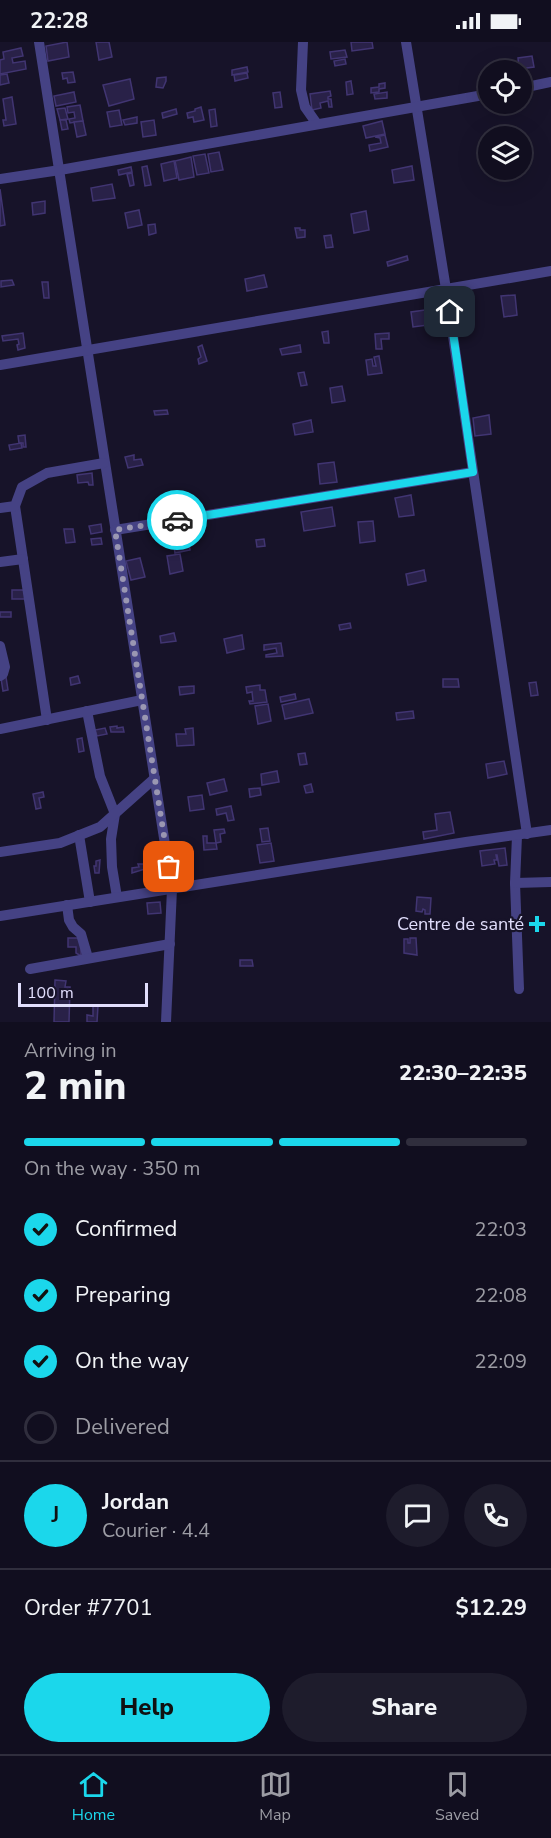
<!DOCTYPE html>
<meta charset="utf-8">
<style>
:root{--surface:#110e1f;--page:#1e1c2c;--text:#f1f3f6;--muted:#9c9ca4;--line:#302e3d;--accent:#1bd7eb}
body{margin:0;font-family:"Nunito Sans",sans-serif;background:var(--page);color:var(--text);height:100vh;display:flex;flex-direction:column;font-size:22px;white-space:nowrap}
*{box-sizing:border-box;margin:0}
p{font-size:20px;color:var(--muted)}
.icon{flex:none;width:33px;height:33px;fill:none;stroke:currentColor;stroke-width:2;stroke-linecap:round;stroke-linejoin:round}
.map{position:relative;height:980px;overflow:hidden}
.details{display:flex;flex-direction:column;background:var(--surface);flex:1}
.details>*{flex:none}
.fabs{position:absolute;left:478px;top:18px;display:grid;gap:12px}
.fabs a{display:grid;place-items:center;width:54px;height:54px;border-radius:50%;background:var(--surface);box-shadow:0 6px 24px #0002,0 0 0 2px var(--line);font-size:30px}
.scale{position:absolute;left:18px;bottom:15px;width:130px;box-sizing:border-box;padding-left:6px;border:3px solid #e1defc;border-top:0;font-size:16px;line-height:21px;white-space:nowrap;color:#e1defc;-webkit-text-stroke:4px #171329;paint-order:stroke}
.pin{position:absolute;display:grid;place-items:center;width:51px;height:51px;color:#fff;margin:-26px;border-radius:12px;box-shadow:0 3px 9px #0006}
.courier{position:absolute;display:grid;place-items:center;width:60px;height:60px;margin:-30px;border:4px solid #1bd7eb;border-radius:50%;background:#fff;color:#222;box-shadow:0 2px 8px #0007}
.summary em{font-style:normal;font-weight:800}
.summary div{display:flex;flex-direction:column-reverse}
.summary{display:flex;align-items:center;justify-content:space-between;height:102px;padding:0 24px}
h1{font-size:39px;font-weight:800;line-height:45px}
.bar{display:grid;grid-template-columns:repeat(4,1fr);gap:9px 6px;align-content:center;height:72px;padding:0 24px}
.bar i{height:8px;border-radius:4px;background:var(--line)}
.bar .current{background:var(--accent)}
.bar p{grid-column:span 4}
.line{display:flex;align-items:center;gap:15px;padding:0 24px;border-top:2px solid var(--line)}
.line div{flex:1}
.round{display:grid;place-items:center;flex:none;width:63px;height:63px;border-radius:32px;background:var(--page)}
ol{padding:0 24px;list-style:none}
li{display:flex;align-items:center;gap:18px;height:66px}
li p{margin-inline-start:auto}
li .icon{padding:6px;border-radius:50%;background:var(--accent);color:#111;stroke-width:4}
li:last-child{color:var(--muted)}
li i{width:33px;height:33px;border:3px solid var(--line);border-radius:50%}
.action{display:flex;gap:12px;margin-top:auto;padding:12px 24px}
.action a{flex:1;height:69px;border-radius:36px;background:var(--accent);color:#111;font-size:24px;font-weight:800;line-height:69px;text-align:center}
.action a+a{background:var(--page);color:var(--text)}
.status{display:flex;justify-content:space-between;align-items:center;height:42px;padding:0 30px;background:var(--surface);direction:ltr}
.status svg{height:16px;fill:currentColor}
.tabs{display:flex;justify-content:space-around;align-items:center;height:84px;border-top:2px solid var(--line);background:var(--surface);font-size:16px;color:var(--muted)}
.tabs a{display:grid;justify-items:center;gap:3px}
.tabs .current{color:var(--accent)}
.map>svg:first-child{display:block}
.building{fill:#292148;stroke:#413572;stroke-width:1.5}
.lines{fill:none;stroke-linecap:round;stroke-linejoin:round}
.minor{stroke:#454284;stroke-width:10}
.done{stroke:#9a97b2;stroke-width:6;stroke-dasharray:0 10.8}
.route{stroke:#1bd7eb;stroke-width:8}
.poi-dot{fill:#1bd7eb;stroke:#171329;stroke-width:2}
.labels{text-anchor:middle;stroke-width:4.5;stroke-linejoin:round;paint-order:stroke}
.poi-label{font-size:18px;fill:#e1defc;stroke:#171329;text-anchor:end}
</style>
<div class="status"><b>22:28</b><svg viewBox="0 0 49 12"><path d="M0 12V9h3v3zM5 12V6h3v6zM10 12V3h3v9zM15 12V0h3v12zM26 1h20v11H26zM47 4h2v5h-2z"/></svg></div>
<div class="map">
<svg width="551" height="980" viewBox="0 0 551 980">
<rect width="100%" height="100%" fill="#171329"/>
<g class="building">
<polygon points="67,0 69,15 48,19 46,4"/>
<polygon points="96,0 109,0 112,15 99,18"/>
<polygon points="351,0 372,0 373,6 352,9"/>
<polygon points="21,6 23,14 12,16 13,21 25,19 26,27 0,32 0,18 4,17 3,10"/>
<polygon points="345,8 347,15 331,17 330,10"/>
<polygon points="532,14 534,25 519,27 518,16"/>
<polygon points="345,17 346,22 335,24 334,19"/>
<polygon points="247,25 248,30 232,33 232,28"/>
<polygon points="73,30 75,40 68,41 67,36 63,37 62,31"/>
<polygon points="247,31 248,36 235,39 234,33"/>
<polygon points="7,32 9,41 0,43 0,33"/>
<polygon points="166,35 166,39 163,46 156,45 157,36"/>
<polygon points="130,37 134,57 109,64 103,43"/>
<polygon points="351,39 353,52 347,53 346,40"/>
<polygon points="385,41 385,46 379,47 379,50 371,51 371,46 379,45 379,42"/>
<polygon points="330,49 331,54 328,55 328,57 331,57 332,65 329,65 328,59 320,61 321,66 312,68 310,52"/>
<polygon points="74,50 76,60 56,64 54,54"/>
<polygon points="280,50 282,65 275,66 273,51"/>
<polygon points="387,50 387,56 375,57 374,52"/>
<polygon points="12,55 16,82 4,84 3,78 6,78 3,57"/>
<polygon points="80,63 83,79 70,81 69,77 75,76 74,70 68,71 67,65"/>
<polygon points="201,65 204,78 194,80 193,75 188,76 187,71 195,69 195,67"/>
<polygon points="65,66 68,77 60,78 57,67"/>
<polygon points="176,67 177,72 163,76 162,71"/>
<polygon points="215,67 217,84 211,85 209,68"/>
<polygon points="119,68 122,83 110,85 107,70"/>
<polygon points="137,75 137,81 125,83 123,78"/>
<polygon points="60,78 66,78 68,87 62,88"/>
<polygon points="154,78 156,93 143,95 141,80"/>
<polygon points="83,79 86,93 77,95 74,80"/>
<polygon points="382,79 385,92 366,96 363,84"/>
<polygon points="385,93 388,105 370,109 369,103 381,101 380,96 375,95"/>
<polygon points="219,110 223,128 211,130 208,112"/>
<polygon points="205,112 209,131 197,133 193,114"/>
<polygon points="191,115 194,135 179,138 175,119"/>
<polygon points="174,119 177,136 164,139 161,122"/>
<polygon points="147,124 151,143 145,144 142,125"/>
<polygon points="412,124 414,138 394,141 392,128"/>
<polygon points="131,125 132,130 119,133 118,128"/>
<polygon points="132,131 134,143 130,144 127,132"/>
<polygon points="112,142 115,156 93,159 91,146"/>
<polygon points="0,147 5,183 0,184"/>
<polygon points="45,159 45,171 33,173 32,161"/>
<polygon points="139,168 142,183 128,186 125,171"/>
<polygon points="366,169 369,188 354,191 351,172"/>
<polygon points="155,182 156,191 149,193 148,183"/>
<polygon points="295,186 300,186 300,188 305,188 305,195 297,196"/>
<polygon points="331,193 333,205 326,206 324,194"/>
<polygon points="407,214 408,218 388,224 387,220"/>
<polygon points="264,233 267,245 247,249 245,237"/>
<polygon points="12,238 14,243 1,245 1,239"/>
<polygon points="42,240 48,240 49,256 44,256"/>
<polygon points="515,253 517,273 504,275 501,254"/>
<polygon points="432,267 435,282 413,285 411,270"/>
<polygon points="328,289 329,301 324,301 322,290"/>
<polygon points="23,291 25,306 18,308 17,303 19,302 18,297 3,299 2,294"/>
<polygon points="389,291 389,297 381,297 382,307 376,307 375,292"/>
<polygon points="202,303 207,319 199,322 198,317 201,315 198,305"/>
<polygon points="300,303 301,310 282,313 280,307"/>
<polygon points="379,314 382,331 368,333 366,318 372,317 373,324 376,324 374,315"/>
<polygon points="304,330 307,343 301,344 298,331"/>
<polygon points="342,344 345,359 332,361 330,346"/>
<polygon points="167,368 168,372 155,373 154,369"/>
<polygon points="489,373 491,392 475,394 473,376"/>
<polygon points="311,378 313,390 295,393 293,382"/>
<polygon points="25,393 26,405 23,405 23,401 19,401 18,394"/>
<polygon points="21,401 22,406 10,408 9,403"/>
<polygon points="134,413 134,418 141,417 143,423 128,426 125,415"/>
<polygon points="334,420 337,440 320,442 318,422"/>
<polygon points="92,431 93,443 89,443 88,440 78,441 77,433"/>
<polygon points="411,453 414,473 399,475 395,456"/>
<polygon points="332,465 335,484 304,489 301,470"/>
<polygon points="373,479 375,499 360,501 358,480"/>
<polygon points="101,482 102,490 91,492 89,484"/>
<polygon points="64,487 73,487 75,500 66,501"/>
<polygon points="187,489 190,508 175,511 172,492"/>
<polygon points="101,496 102,502 92,503 91,497"/>
<polygon points="264,497 265,504 257,505 256,498"/>
<polygon points="180,512 183,529 170,532 167,514"/>
<polygon points="140,516 145,535 131,538 126,519"/>
<polygon points="424,528 426,539 408,543 406,532"/>
<rect x="12" y="548" width="16" height="9"/>
<rect x="0" y="570" width="11" height="5"/>
<polygon points="350,581 351,586 340,588 339,583"/>
<polygon points="174,591 176,599 161,601 160,594"/>
<polygon points="242,593 244,607 227,611 224,597"/>
<polygon points="281,601 283,614 266,615 266,613 277,611 276,606 264,608 264,603"/>
<polygon points="78,634 80,641 71,643 70,636"/>
<polygon points="6,635 8,648 3,649 1,636"/>
<polygon points="443,637 458,637 459,645 443,645"/>
<polygon points="536,640 538,653 531,654 529,641"/>
<polygon points="260,643 260,648 265,648 267,660 250,662 249,659 253,659 252,650 247,651 246,645"/>
<polygon points="194,644 194,651 180,653 179,645"/>
<polygon points="295,652 296,657 281,660 280,655"/>
<polygon points="309,657 313,671 285,677 282,663"/>
<polygon points="268,662 271,679 258,682 255,664"/>
<polygon points="413,669 414,676 397,678 396,671"/>
<polygon points="117,684 117,686 123,685 124,690 111,690 110,685"/>
<polygon points="105,686 107,692 97,694 95,688"/>
<polygon points="193,686 194,703 177,704 176,692 186,692 185,687"/>
<polygon points="82,696 84,709 79,710 77,697"/>
<polygon points="305,711 307,722 300,723 298,712"/>
<polygon points="504,719 507,732 488,736 486,722"/>
<polygon points="277,729 279,740 262,743 261,732"/>
<polygon points="224,737 227,749 210,753 207,741"/>
<polygon points="311,742 313,750 306,751 304,744"/>
<polygon points="260,746 261,753 250,755 249,747"/>
<polygon points="43,750 44,755 39,756 41,766 36,767 33,752"/>
<polygon points="202,753 204,767 190,769 188,755"/>
<polygon points="231,764 234,778 228,779 226,771 217,773 216,767"/>
<polygon points="450,770 454,791 424,797 423,790 437,788 435,772"/>
<polygon points="268,786 270,799 262,800 260,787"/>
<polygon points="224,787 225,791 220,792 221,800 216,801 214,788"/>
<polygon points="203,794 207,794 207,801 216,801 217,807 204,808"/>
<polygon points="271,801 274,819 260,821 257,803"/>
<polygon points="505,806 507,823 499,824 497,813 496,813 497,818 494,818 495,822 482,824 480,809"/>
<polygon points="100,818 99,831 95,831 94,824 96,824 96,819"/>
<polygon points="138,822 144,822 145,827 132,831 132,826 139,825"/>
<polygon points="188,824 190,833 182,834 181,825"/>
<polygon points="417,855 431,856 430,872 425,872 425,868 423,867 422,870 416,869"/>
<polygon points="160,860 161,871 148,872 147,861"/>
<polygon points="68,896 81,896 81,914 76,911 76,905 68,905"/>
<polygon points="410,896 416,896 417,913 404,911 404,897 408,897 408,901 410,901"/>
<polygon points="240,918 252,918 253,924 240,924"/>
<polygon points="55,938 66,939 65,945 70,945 69,980 54,980"/>
<polygon points="93,964 98,964 97,980 87,980 87,973 93,974"/>
</g>
<g class="lines">
<g class="minor">
<polyline points="39,0 172,847 166,980"/>
<polyline points="303,0 301,48 305,65 317,82"/>
<polyline points="406,0 446,247 527,792"/>
<polyline points="522,46 551,40"/>
<polyline points="0,137 60,128 489,52"/>
<polyline points="0,323 551,229"/>
<polyline points="15,464 47,678"/>
<polyline points="0,466 15,464 22,445 47,431 104,421"/>
<polyline points="115,488 473,430"/>
<polyline points="0,520 23,517"/>
<polyline points="0,604 5,625 3,632 0,634"/>
<polyline points="87,669 100,734 115,772 111,797 112,825 117,855"/>
<polyline points="0,687 142,658"/>
<polyline points="79,793 90,860"/>
<polyline points="517,794 515,841 519,947"/>
<polyline points="0,810 60,801 100,785 155,736"/>
<polyline points="515,841 551,840"/>
<polyline points="67,863 69,878 73,885 81,892 88,916"/>
<polyline points="0,874 466,800 551,788"/>
<polyline points="30,927 170,902"/>
</g>
</g>
<g class="lines">
<polyline class="done" points="169,825 115,488 177,478"/>
<polyline class="route" points="177,478 473,430 450,270"/>
</g>
<path class="poi-dot" d="M534 873h6v6h6v6h-6v6h-6v-6h-6v-6h6z"/>
<g class="labels">
<g class="poi-label">
<text x="524" y="888">Centre de santé</text>
</g>
</g>
</svg>
<div class="fabs">
<a><svg class="icon" aria-label="locate" viewBox="0 0 24 24"><circle cx="12" cy="12" r="6"/><path d="M12 2v4M12 18v4M2 12h4M18 12h4"/></svg></a>
<a><svg class="icon" aria-label="layers" viewBox="0 0 24 24"><path d="M12 4l9 5-9 5-9-5zM3 14l9 5 9-5"/></svg></a>
</div>
<div class="scale">100 m</div>
<div class="pin" style="left:169px;top:825px;background:#ea580c"><svg class="icon" aria-label="bag" viewBox="0 0 24 24"><path d="M5 8h14l-1 12H6zM9 8a3 3 0 0 1 6 0"/></svg></div>
<div class="pin" style="left:450px;top:270px;background:#1f2937"><svg class="icon" aria-label="home" viewBox="0 0 24 24"><path d="M3 11l9-7 9 7M6 9v11h12V9"/></svg></div>
<div class="courier" style="left:177px;top:478px"><svg class="icon" aria-label="car" viewBox="0 0 24 24"><path d="M5 17H2v-5l4-1 3-4h7l3 4 3 1v5h-3M9 17h6M6 11h13"/><circle cx="7" cy="17" r="2"/><circle cx="17" cy="17" r="2"/></svg></div>
</div>
<section class="details">
<div class="summary"><div><h1>2 min</h1><p>Arriving in</p></div><em>22:30–22:35</em></div>
<div class="bar"><i class="current"></i><i class="current"></i><i class="current"></i><i></i><p>On the way · 350 m</p></div>
<ol>
<li><svg class="icon" aria-label="check" viewBox="0 0 24 24"><path d="M5 12l5 5 9-10"/></svg>Confirmed<p>22:03</p></li>
<li><svg class="icon" aria-label="check" viewBox="0 0 24 24"><path d="M5 12l5 5 9-10"/></svg>Preparing<p>22:08</p></li>
<li><svg class="icon" aria-label="check" viewBox="0 0 24 24"><path d="M5 12l5 5 9-10"/></svg>On the way<p>22:09</p></li>
<li><i></i>Delivered</li>
</ol>
<div class="line" style="height:108px"><b class="round" style="background:var(--accent);color:#111">J</b><div><b>Jordan</b><p>Courier · 4.4</p></div><a class="round"><svg class="icon" aria-label="chat" viewBox="0 0 24 24"><path d="M4 5h16v11H9l-5 4z"/></svg></a><a class="round"><svg class="icon" aria-label="phone" viewBox="0 0 24 24"><path d="M5 4h4l2 5-3 2q2 4 5 5l2-3 5 2v4C11 20 4 13 5 4z"/></svg></a></div>
<div class="line" style="height:78px"><div>Order #7701</div><b>$12.29</b></div>
<div class="action"><a>Help</a><a>Share</a></div>
</section>
<nav class="tabs">
<a class="current"><svg class="icon" aria-label="home" viewBox="0 0 24 24"><path d="M3 11l9-7 9 7M6 9v11h12V9"/></svg>Home</a>
<a><svg class="icon" aria-label="map" viewBox="0 0 24 24"><path d="M3 6l6-2 6 2 6-2v14l-6 2-6-2-6 2zM9 4v14M15 6v14"/></svg>Map</a>
<a><svg class="icon" aria-label="saved" viewBox="0 0 24 24"><path d="M7 4h10v16l-5-4-5 4z"/></svg>Saved</a>
</nav>
